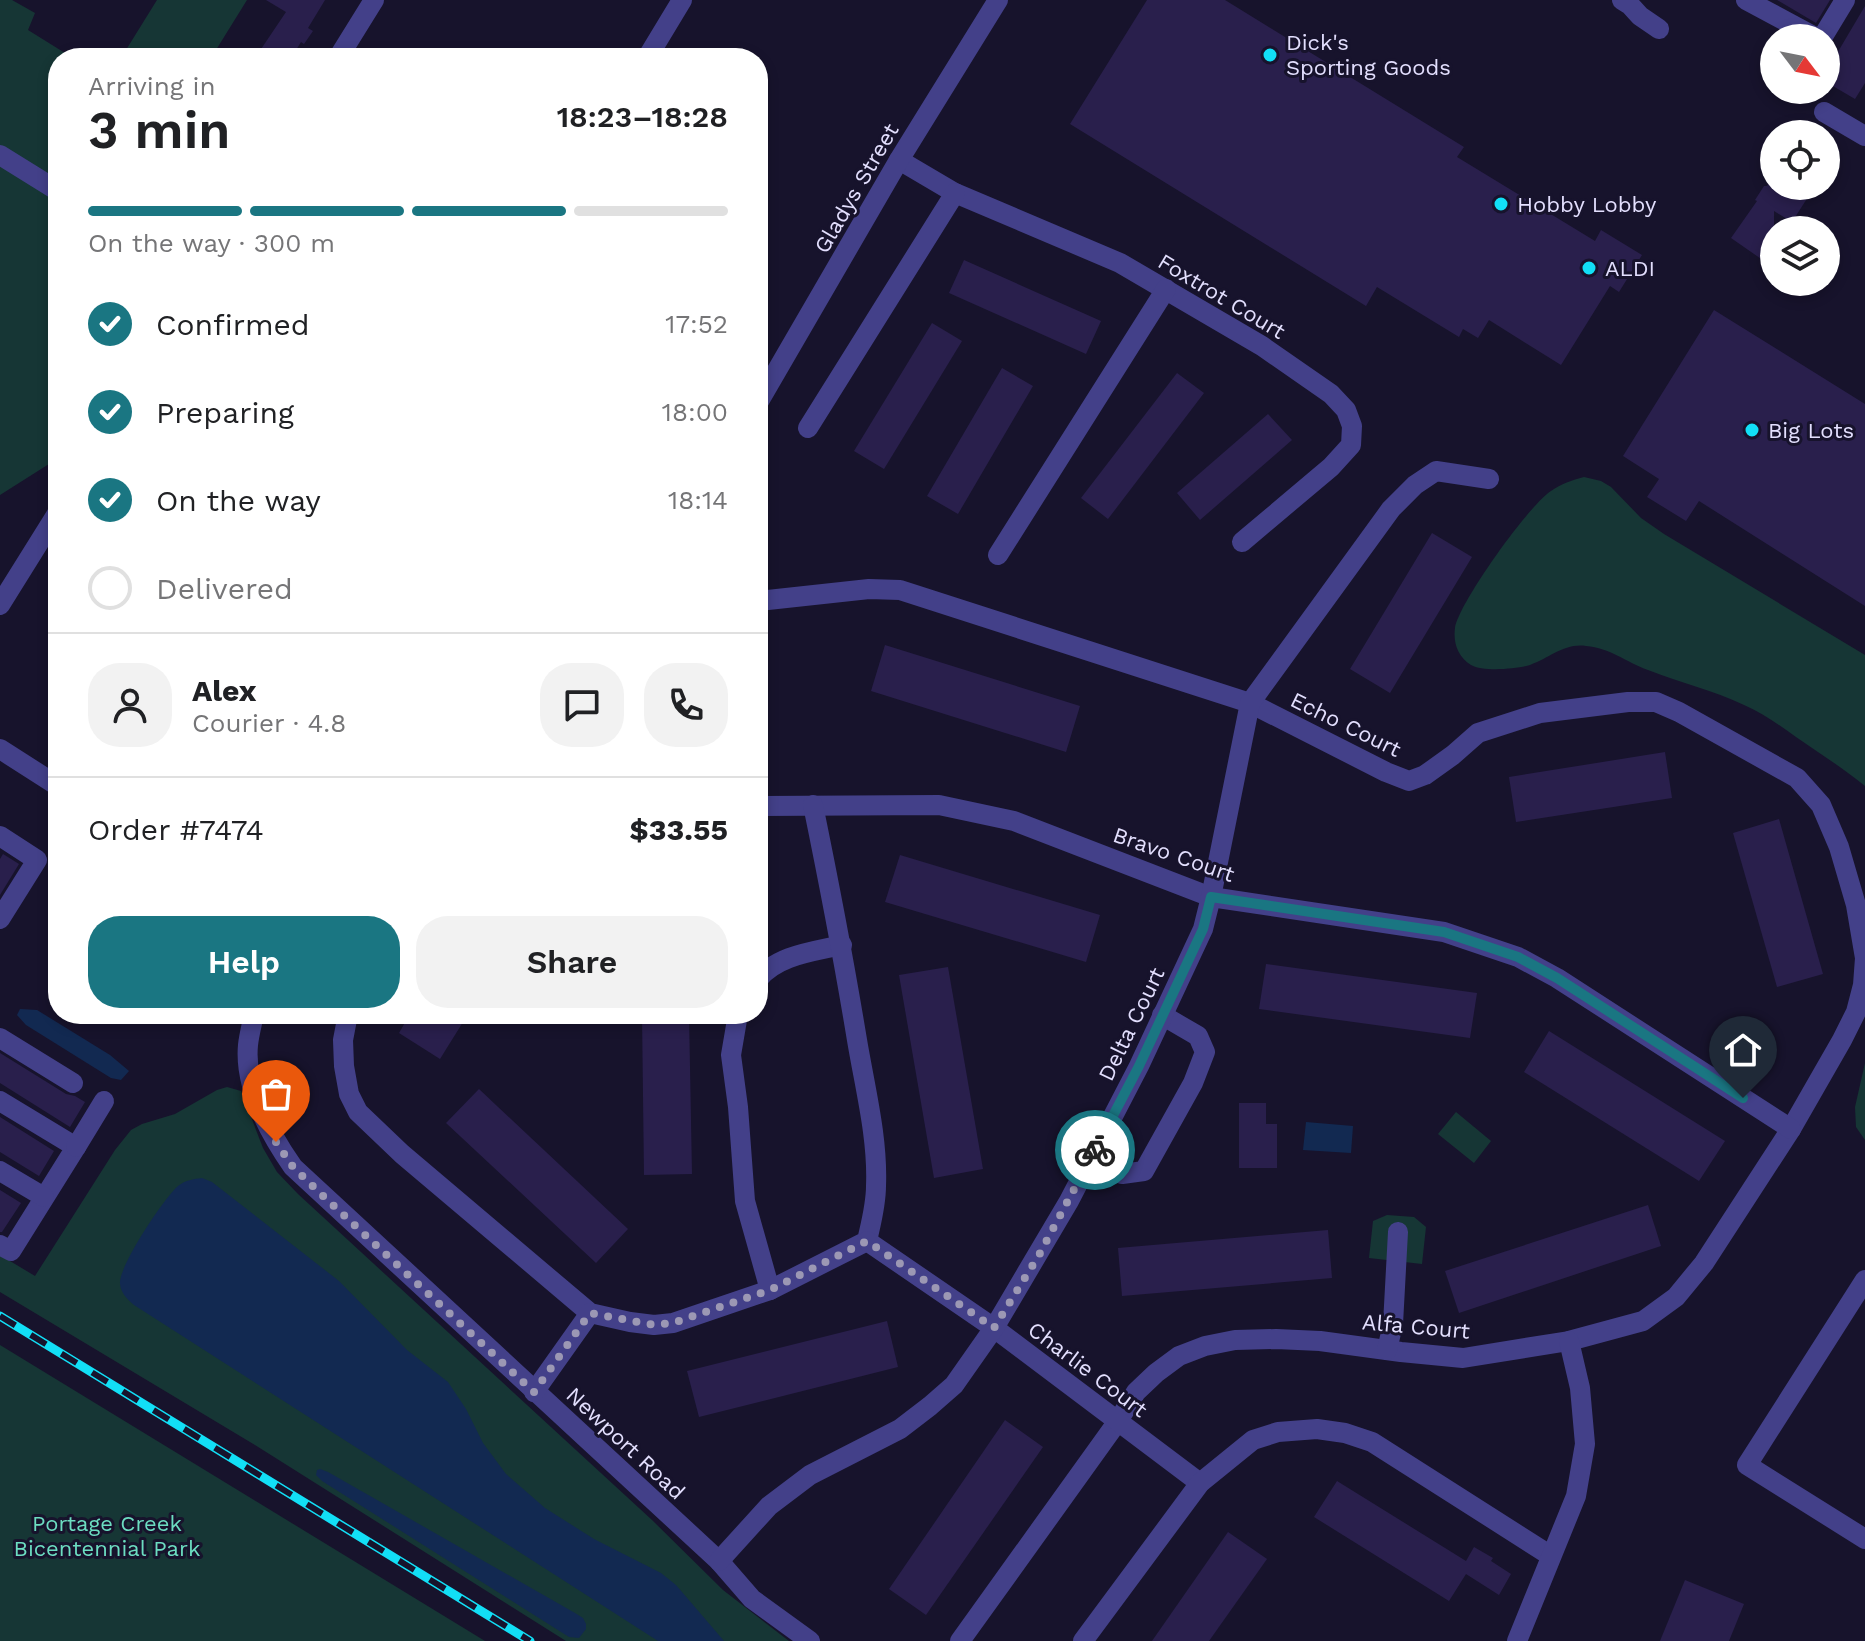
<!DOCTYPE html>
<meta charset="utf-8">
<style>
:root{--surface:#fff;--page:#f2f2f2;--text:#202124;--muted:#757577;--line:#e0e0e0;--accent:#1a7682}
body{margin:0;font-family:"Work Sans",sans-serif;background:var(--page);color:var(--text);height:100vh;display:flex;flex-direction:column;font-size:30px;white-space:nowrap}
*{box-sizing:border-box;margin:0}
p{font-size:26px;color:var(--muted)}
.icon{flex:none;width:44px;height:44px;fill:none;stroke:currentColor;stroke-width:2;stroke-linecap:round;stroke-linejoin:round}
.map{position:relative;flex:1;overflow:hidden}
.drawer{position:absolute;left:48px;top:48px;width:720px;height:976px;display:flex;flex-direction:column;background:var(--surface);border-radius:32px;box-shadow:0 4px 12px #0003}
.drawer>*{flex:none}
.needle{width:52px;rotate:122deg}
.buttons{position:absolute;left:1760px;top:24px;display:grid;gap:16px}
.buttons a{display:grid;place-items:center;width:80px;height:80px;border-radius:50%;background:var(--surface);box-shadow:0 4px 12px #0003;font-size:40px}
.pin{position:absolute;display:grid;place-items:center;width:68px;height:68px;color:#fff;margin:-82px -34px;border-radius:50% 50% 50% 0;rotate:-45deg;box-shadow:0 0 8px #0007}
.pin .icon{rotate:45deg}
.courier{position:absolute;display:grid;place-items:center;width:80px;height:80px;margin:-40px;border:6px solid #1a7682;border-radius:50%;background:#fff;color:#222;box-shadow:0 2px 10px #0007}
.overview em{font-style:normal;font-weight:600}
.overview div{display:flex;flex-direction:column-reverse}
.overview{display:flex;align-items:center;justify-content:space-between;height:136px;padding:0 40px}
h1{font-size:52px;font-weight:600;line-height:60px}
.bar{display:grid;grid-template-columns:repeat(4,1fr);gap:12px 8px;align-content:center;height:96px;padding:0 40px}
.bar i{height:10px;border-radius:6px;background:var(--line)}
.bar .selected{background:var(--accent)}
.bar p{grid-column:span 4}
.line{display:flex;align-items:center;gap:20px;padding:0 40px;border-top:2px solid var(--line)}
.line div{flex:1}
.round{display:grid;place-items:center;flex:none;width:84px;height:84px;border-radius:32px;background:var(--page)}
ol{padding:0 40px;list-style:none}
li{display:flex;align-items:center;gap:24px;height:88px}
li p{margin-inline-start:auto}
li .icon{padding:8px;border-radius:50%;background:var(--accent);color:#fff;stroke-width:4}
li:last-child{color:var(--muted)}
li i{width:44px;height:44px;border:4px solid var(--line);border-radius:50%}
.action{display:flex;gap:16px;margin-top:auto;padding:16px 40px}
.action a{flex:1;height:92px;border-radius:32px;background:var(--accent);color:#fff;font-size:32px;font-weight:600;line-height:92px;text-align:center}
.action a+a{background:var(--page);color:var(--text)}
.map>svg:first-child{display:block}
.green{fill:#163635}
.water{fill:#122951}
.building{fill:#291f4c}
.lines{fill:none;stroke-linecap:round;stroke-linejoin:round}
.minor{stroke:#434089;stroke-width:20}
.rail-casing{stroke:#12dff6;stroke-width:9}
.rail{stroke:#17132c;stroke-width:6;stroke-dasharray:18;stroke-linecap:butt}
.done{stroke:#9c98b4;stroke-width:8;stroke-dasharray:0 14.4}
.route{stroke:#1a7682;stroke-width:10}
.poi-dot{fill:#12dff6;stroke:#17132c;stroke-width:3}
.labels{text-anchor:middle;stroke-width:6;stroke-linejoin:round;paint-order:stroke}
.poi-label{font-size:22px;fill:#e3dffe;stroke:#17132c;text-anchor:start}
.street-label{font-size:22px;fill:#e3dffe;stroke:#17132c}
.park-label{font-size:22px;fill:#6cddc1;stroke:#17132c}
</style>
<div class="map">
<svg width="1865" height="1641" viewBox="0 0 1865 1641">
<rect width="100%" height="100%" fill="#17132c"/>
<g class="green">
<polygon points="0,0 12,0 35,13 28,30 73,58 58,58 58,455 49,464 0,495"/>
<polygon points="157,0 247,0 211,58 121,58"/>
<path d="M1584,477L1601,481L1611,487L1641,518L1664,534L1865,655V786C1843,768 1819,753 1796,737C1779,725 1763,713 1744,705C1713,690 1680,683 1648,670C1626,662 1610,648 1586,646C1564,643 1550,658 1530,665C1517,669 1483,672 1471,665C1458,657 1453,643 1455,628C1459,603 1528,506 1551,491C1561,484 1572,480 1584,477Z"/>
<polygon points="1865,1063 1865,1140 1856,1127 1855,1107"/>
<polygon points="227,1087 241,1091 263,1148 277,1172 298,1194 652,1520 723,1590 789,1641 566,1641 255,1445 0,1292 0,1255 35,1276 115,1150 131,1130 142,1124 175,1114 217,1090"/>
<polygon points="1456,1112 1491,1141 1474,1163 1438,1134"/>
<polygon points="1387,1215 1414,1217 1426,1227 1422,1264 1369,1258 1373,1221"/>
<polygon points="0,1345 485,1641 0,1641"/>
</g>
<g class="water">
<polygon points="20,1009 37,1010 110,1055 129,1071 121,1080 111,1078 26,1025 17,1015"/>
<polygon points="1306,1122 1353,1126 1351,1153 1303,1150"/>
<path d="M202,1178L212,1182L339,1281L407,1350L448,1382L466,1409L483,1443L506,1474L545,1508L594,1539L661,1573L676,1585L724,1641H658L134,1305C127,1299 121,1293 120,1284C118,1267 164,1198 178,1186C186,1180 193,1179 202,1178Z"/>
<polygon points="320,1469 328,1472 575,1613 583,1618 586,1624 586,1629 579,1638 569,1637 322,1481 316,1475 317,1470"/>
</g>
<g class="building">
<polygon points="266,0 325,0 308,28 313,31 304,44 301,42 291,58 255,58 286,12"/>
<polygon points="1147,0 1225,0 1464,147 1457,157 1595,241 1601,230 1642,255 1619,292 1610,286 1561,365 1489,320 1478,338 1463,329 1459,337 1377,287 1366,306 1070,124"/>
<polygon points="1777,0 1830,0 1816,23"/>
<polygon points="1865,6 1865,83 1855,99 1826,82 1826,72"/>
<polygon points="1774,176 1774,186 1815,186 1792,222 1774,211 1774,253 1767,263 1731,238 1757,201 1755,200 1764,186 1767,186"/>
<polygon points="964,260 1101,321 1086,354 949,293"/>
<polygon points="1714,310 1865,404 1865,606 1699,501 1686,521 1647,497 1659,479 1623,456"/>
<polygon points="932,323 962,341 884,469 854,451"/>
<polygon points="1002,368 1033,386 958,514 927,496"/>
<polygon points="1177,373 1204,393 1108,519 1081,498"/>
<polygon points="1268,414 1292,440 1200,520 1177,493"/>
<polygon points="1432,533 1472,557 1390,693 1350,669"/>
<polygon points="885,645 1080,706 1066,752 871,691"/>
<polygon points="1665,752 1672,798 1516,822 1509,777"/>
<polygon points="1779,819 1823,974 1777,987 1733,833"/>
<polygon points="3,854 19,864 0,895 0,859"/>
<polygon points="900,855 1100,915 1086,962 885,902"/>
<polygon points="1266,964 1477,993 1470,1038 1259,1009"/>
<polygon points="948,967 983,1169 934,1178 899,975"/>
<polygon points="410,1014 468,1014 440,1059 399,1033"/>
<polygon points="642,1014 689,1014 692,1174 644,1175"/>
<polygon points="1549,1031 1725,1141 1699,1181 1524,1072"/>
<polygon points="0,1053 66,1094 75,1096 85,1102 70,1127 0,1083"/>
<polygon points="479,1089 628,1229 596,1263 446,1123"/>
<polygon points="1239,1103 1266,1103 1266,1124 1277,1124 1277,1168 1239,1168"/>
<polygon points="0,1117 54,1151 39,1176 0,1152"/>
<polygon points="0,1190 21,1203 2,1232 0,1232"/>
<polygon points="1648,1205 1661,1246 1459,1313 1445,1271"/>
<polygon points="1328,1230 1332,1278 1122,1296 1118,1248"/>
<polygon points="887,1321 898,1367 699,1417 687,1371"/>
<polygon points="1005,1420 1043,1447 926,1615 889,1589"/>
<polygon points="1337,1481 1466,1561 1474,1547 1493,1558 1491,1561 1511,1574 1499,1595 1466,1574 1449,1601 1314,1517"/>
<polygon points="1228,1532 1267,1559 1209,1641 1152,1641"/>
<polygon points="1685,1580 1744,1604 1729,1641 1660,1641"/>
</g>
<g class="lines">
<g class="minor">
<polyline points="1622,0 1630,5 1640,16 1659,29"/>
<polyline points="1746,0 1817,38"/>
<polyline points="1822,38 1845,0"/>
<polyline points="338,58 374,0"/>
<polyline points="647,58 682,0"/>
<polyline points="1824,112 1865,136"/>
<polyline points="0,155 58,191"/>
<polyline points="899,160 955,193 1120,263 1262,346 1331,394 1346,410 1352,426 1351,445 1331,467 1242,542"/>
<polyline points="758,403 899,160 998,0"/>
<polyline points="808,428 955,193"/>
<polyline points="998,555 1166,289"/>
<polyline points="758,601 869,589 900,590 1250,703 1386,772 1409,781 1425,775 1453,755 1478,733 1540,713 1628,702 1656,702 1679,712 1797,778 1821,805 1839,847 1856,905 1865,958 1863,985 1856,1012 1842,1040 1791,1129 1704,1263 1676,1297 1643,1321 1569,1341 1463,1358 1401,1352 1320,1341 1276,1339 1235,1340 1205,1346 1179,1356 1156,1373 1136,1392 1118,1421 960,1641"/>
<polyline points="0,605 58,512"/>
<polyline points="0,749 58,786"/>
<polyline points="758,806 939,805 1014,821 1211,897 1444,932 1518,957 1557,978 1791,1129"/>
<polyline points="0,836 37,860 0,919"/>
<path d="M758,979C778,955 812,952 842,945"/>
<path d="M254,1014C252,1024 249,1035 248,1045C244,1087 270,1134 293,1167L719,1561L752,1599L810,1641"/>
<path d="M348,1014L343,1040L344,1066L349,1094L358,1112L402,1154L590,1313L630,1322L654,1325L673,1323L770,1290L867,1241C871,1223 876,1205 876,1186C878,1138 865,1088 857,1040C844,961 829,883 813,805"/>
<polyline points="738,1014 731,1055 738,1107 745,1201 770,1290"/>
<polyline points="0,1038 73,1083"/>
<polyline points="0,1101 76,1147 11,1251 0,1245"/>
<polyline points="76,1147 104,1101"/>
<polyline points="1091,1158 1122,1174 1144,1171 1193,1083 1205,1052 1198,1036 1162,1015"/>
<polyline points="0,1171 44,1197"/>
<polyline points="867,1241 994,1328 1200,1483"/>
<polyline points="1865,1280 1747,1465 1865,1539"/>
<polyline points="1387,1350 1393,1324 1398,1232"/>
<polyline points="534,1392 590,1313"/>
<polyline points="719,1561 769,1506 810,1475 900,1429 930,1406 954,1385 994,1328 1069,1201 1139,1066 1203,929 1211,897 1250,703 1391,509 1415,485 1436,471 1489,479"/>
<polyline points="1083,1641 1200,1483 1253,1440 1278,1432 1317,1429 1345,1433 1372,1442 1551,1556"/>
<polyline points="1517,1641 1576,1496 1585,1444 1580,1388 1569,1341"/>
</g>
<g class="rail-casing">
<polyline id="rail" points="0,1316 530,1641"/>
</g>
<use href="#rail" class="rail"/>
</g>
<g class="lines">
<polyline class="done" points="276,1142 293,1167 321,1194 534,1392 590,1313 654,1325 673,1323 770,1290 867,1241 994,1328 1039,1255 1095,1150"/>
<polyline class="route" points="1095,1150 1139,1066 1203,929 1211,897 1444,932 1518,957 1557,978 1743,1098"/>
</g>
<g class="poi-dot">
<circle cx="1270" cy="55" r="8"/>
<circle cx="1501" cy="204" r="8"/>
<circle cx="1589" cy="268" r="8"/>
<circle cx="1752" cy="430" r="8"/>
</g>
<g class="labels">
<g class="poi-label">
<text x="1286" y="50">Dick's<tspan x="1286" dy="25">Sporting Goods</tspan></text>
<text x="1517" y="212">Hobby Lobby</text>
<text x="1605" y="276">ALDI</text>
<text x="1768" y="438">Big Lots</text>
</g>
<g class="street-label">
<text transform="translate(856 188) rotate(-60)" y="8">Gladys Street</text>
<text transform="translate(1222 296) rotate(31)" y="8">Foxtrot Court</text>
<text transform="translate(1346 724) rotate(26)" y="8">Echo Court</text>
<text transform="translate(1174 854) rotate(19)" y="8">Bravo Court</text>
<text transform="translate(1131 1024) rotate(-64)" y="8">Delta Court</text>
<text transform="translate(1416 1326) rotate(5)" y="8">Alfa Court</text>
<text transform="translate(1088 1369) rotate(37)" y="8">Charlie Court</text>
<text transform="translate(626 1443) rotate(43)" y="8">Newport Road</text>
</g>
<g class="park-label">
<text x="107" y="1531">Portage Creek<tspan x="107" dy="25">Bicentennial Park</tspan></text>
</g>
</g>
</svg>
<div class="buttons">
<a><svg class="needle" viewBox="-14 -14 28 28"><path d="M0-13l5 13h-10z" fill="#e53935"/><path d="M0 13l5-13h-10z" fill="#757577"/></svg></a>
<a><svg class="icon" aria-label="locate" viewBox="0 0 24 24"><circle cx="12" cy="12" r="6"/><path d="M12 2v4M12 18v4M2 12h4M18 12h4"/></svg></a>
<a><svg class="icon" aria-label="layers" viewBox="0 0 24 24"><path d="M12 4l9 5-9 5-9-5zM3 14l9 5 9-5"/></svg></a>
</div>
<div class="pin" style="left:276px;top:1142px;background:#ea580c"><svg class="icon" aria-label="bag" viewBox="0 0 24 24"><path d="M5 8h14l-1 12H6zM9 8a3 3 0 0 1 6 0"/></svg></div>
<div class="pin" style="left:1743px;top:1098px;background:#1f2937"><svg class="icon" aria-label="home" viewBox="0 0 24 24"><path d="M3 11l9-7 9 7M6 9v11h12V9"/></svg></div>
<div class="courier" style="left:1095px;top:1150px"><svg class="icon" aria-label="bike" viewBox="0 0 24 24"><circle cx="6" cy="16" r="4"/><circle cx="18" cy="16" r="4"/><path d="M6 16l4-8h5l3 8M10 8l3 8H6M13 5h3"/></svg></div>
<section class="drawer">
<div class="overview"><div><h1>3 min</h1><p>Arriving in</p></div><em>18:23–18:28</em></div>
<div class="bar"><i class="selected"></i><i class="selected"></i><i class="selected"></i><i></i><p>On the way · 300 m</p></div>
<ol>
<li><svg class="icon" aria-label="check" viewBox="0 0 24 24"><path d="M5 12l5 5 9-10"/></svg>Confirmed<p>17:52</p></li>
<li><svg class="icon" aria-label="check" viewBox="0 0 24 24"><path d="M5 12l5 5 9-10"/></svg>Preparing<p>18:00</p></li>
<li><svg class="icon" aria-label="check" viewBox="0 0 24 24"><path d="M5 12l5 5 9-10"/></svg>On the way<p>18:14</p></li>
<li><i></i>Delivered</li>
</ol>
<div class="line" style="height:144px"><a class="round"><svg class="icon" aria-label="person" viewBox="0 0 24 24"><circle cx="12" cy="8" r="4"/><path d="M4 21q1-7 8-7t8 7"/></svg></a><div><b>Alex</b><p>Courier · 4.8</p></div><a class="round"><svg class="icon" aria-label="chat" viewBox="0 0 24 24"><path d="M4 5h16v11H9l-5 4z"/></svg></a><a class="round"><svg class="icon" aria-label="phone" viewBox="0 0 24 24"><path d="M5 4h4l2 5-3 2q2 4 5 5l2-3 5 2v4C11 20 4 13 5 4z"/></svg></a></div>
<div class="line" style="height:104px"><div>Order #7474</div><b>$33.55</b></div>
<div class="action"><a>Help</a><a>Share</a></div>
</section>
</div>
